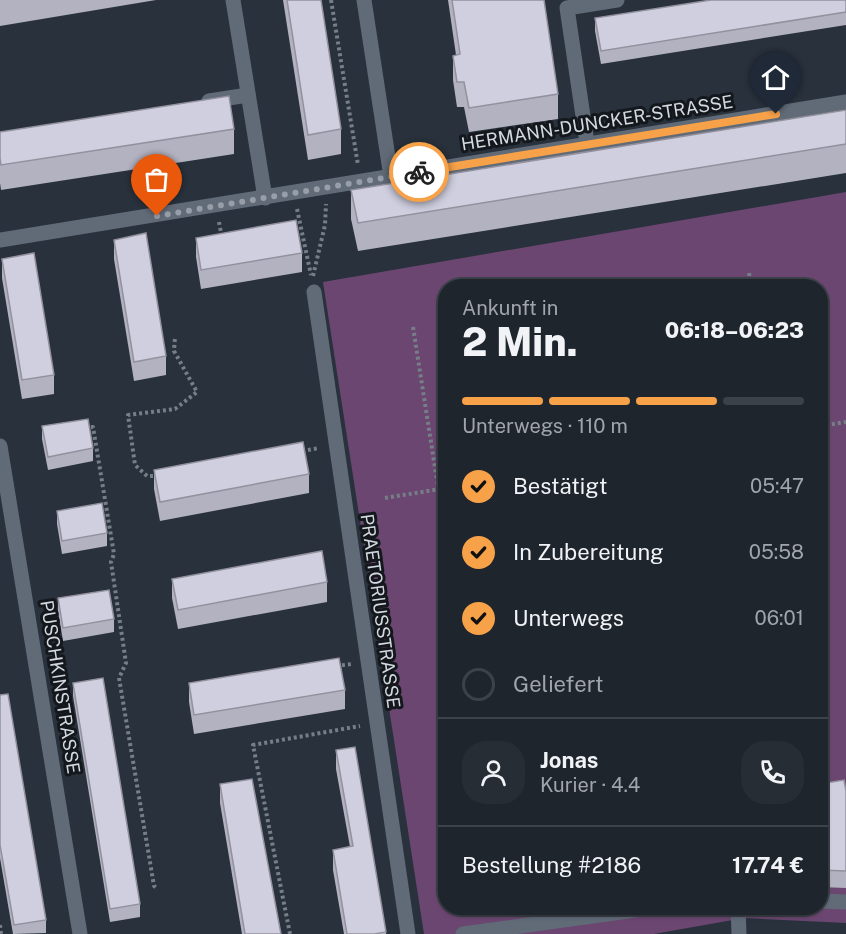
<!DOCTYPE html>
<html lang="de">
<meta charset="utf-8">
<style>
:root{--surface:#1e252d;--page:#262d35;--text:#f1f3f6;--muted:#a1a5aa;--line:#3c4249;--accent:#f7a149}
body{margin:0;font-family:"Public Sans",sans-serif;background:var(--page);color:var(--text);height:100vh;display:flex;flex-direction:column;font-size:22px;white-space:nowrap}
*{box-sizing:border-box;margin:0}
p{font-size:20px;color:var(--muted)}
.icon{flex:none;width:33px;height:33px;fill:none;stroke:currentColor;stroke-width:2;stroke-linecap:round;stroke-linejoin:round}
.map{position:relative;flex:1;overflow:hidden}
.panel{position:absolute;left:438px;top:279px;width:390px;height:636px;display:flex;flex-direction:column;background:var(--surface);border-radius:24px;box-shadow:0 2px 4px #0004,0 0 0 2px var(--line)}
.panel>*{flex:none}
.pin{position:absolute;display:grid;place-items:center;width:51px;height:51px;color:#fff;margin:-62px -26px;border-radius:50% 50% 50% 0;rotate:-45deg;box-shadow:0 0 6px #0007}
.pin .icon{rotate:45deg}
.courier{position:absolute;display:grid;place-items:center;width:60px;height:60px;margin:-30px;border:4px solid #f7a149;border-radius:50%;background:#fff;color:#222;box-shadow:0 2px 8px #0007}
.headline em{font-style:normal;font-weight:800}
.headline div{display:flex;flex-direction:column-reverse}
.headline{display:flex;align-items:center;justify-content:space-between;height:102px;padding:0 24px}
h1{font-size:39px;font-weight:800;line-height:45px}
.bar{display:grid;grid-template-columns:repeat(4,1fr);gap:9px 6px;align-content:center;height:72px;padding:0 24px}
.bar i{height:8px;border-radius:4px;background:var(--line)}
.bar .active{background:var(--accent)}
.bar p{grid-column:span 4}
.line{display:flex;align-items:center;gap:15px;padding:0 24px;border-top:2px solid var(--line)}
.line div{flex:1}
.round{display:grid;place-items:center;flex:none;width:63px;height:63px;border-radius:24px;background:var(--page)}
ol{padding:0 24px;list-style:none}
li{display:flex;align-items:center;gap:18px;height:66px}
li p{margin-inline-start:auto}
li .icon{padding:6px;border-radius:50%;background:var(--accent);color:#111;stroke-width:4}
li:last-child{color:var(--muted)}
li i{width:33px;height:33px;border:3px solid var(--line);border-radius:50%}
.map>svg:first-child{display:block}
.green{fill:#6b4671;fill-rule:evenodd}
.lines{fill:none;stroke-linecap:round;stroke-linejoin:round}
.path{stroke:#767e87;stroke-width:4;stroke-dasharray:3 3;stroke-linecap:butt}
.minor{stroke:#616b78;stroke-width:15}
.wall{fill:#b3b2c1}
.building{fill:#d0cfe0;stroke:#92919d;stroke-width:1.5}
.done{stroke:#979ea7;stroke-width:6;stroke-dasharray:0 10.8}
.route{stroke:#f7a149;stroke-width:8}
.labels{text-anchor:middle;stroke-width:6;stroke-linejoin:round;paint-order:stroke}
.street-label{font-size:18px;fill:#d3d9e0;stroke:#14181d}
</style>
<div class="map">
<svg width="846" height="934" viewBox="0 0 846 934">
<rect width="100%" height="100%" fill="#28313c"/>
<path class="green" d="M846,192V923L744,918L654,934H424L323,282ZM446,286H820V908H446Z"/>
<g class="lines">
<g class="path">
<polyline points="331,0 358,165"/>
<polyline points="297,209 311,275"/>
<polyline points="219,222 222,238"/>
<polyline points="749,273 751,286"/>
<polyline points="313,276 325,225 326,204"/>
<polyline points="413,327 446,538"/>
<polyline points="820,426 846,422"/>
<polyline points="85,428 93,427 114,554 111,562 126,663 119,678 154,886 158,889"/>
<polyline points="302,451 319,448"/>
<polyline points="159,476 147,476 135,465 128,415 175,409 197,392 174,351 175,337"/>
<polyline points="385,498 446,488"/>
<polyline points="336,666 352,664"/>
<polyline points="820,771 823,787"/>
<polyline points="441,848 446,847"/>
<polyline points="0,925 1,934"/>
<polyline points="290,934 253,745 360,726"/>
</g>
<g class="minor">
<polyline points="233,0 265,198"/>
<polyline points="364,0 391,177"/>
<polyline points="209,101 248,95"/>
<polyline points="587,143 567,8 617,0"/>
<polyline points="0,240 846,102"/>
<polyline points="314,292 408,934"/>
<polyline points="0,446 80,934"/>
<polyline points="820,901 846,902"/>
<polyline points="738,908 739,934"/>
<polyline points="463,934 650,908"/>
</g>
</g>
<g class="wall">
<polygon points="0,0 156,0 0,26"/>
<polygon points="283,0 321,0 341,129 341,154 308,160"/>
<polygon points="448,0 544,0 558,94 558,119 469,132 464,107 457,107 453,80 453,56 456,55"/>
<polygon points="846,0 846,25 601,64 595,31 595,18"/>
<polygon points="846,110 846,173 358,251 351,219 351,190"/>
<polygon points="234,129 234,154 1,190 0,183 0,132"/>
<polygon points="196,238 302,253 302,272 201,289 196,257"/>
<polygon points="114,240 166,356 166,375 134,381 114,259"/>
<polygon points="2,259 54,375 54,394 22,399 2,278"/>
<polygon points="42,426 93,448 93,461 48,470 42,439"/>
<polygon points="154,470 309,474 309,493 160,521 154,489"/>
<polygon points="57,511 107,533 107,546 62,554 57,524"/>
<polygon points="172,579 327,582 327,602 178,629 172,598"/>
<polygon points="58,598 114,619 114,632 63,641 58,611"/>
<polygon points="73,683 140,904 140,917 110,922 73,696"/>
<polygon points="189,683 345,690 345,709 194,734 189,702"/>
<polygon points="0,695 46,920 46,933 13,934 0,858"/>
<polygon points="336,750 386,932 386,934 344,934 333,870 333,850 350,847 336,769"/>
<polygon points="220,784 281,934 242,934 220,803"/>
<polygon points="820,784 846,791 846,888 820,887"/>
</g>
<g class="building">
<polygon points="287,0 321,0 341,129 308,135"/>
<polygon points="452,0 544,0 558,94 469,108 464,82 457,82 453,56 460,54"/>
<polygon points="711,0 846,0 846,12 601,51 595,18"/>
<polygon points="229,96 234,129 1,165 0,158 0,132"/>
<polygon points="846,110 846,144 358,223 351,190"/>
<polygon points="296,220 302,253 201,270 196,238"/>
<polygon points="146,233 166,356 134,362 114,240"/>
<polygon points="34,253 54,375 22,380 2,259"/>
<polygon points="88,419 93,448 48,457 42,426"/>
<polygon points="303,442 309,474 160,502 154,470"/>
<polygon points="102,503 107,533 62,541 57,511"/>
<polygon points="322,551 327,582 178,610 172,579"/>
<polygon points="109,590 114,619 63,628 58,598"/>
<polygon points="339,658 345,690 194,715 189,683"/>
<polygon points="103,678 140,904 110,909 73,683"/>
<polygon points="8,694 46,920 14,925 0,845 0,695"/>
<polygon points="355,747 386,932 374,934 347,934 333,850 353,846 336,750"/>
<polygon points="252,779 281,934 245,934 220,784"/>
<polygon points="844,780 846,791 846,871 820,870 820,784"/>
</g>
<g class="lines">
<polyline class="done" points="157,216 419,172"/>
<polyline class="route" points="419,172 776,114"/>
</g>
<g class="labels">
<g class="street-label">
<text transform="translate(597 123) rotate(-9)" y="6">HERMANN-DUNCKER-STRASSE</text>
<text transform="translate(380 611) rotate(82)" y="6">PRAETORIUSSTRASSE</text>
<text transform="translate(60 687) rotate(81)" y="6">PUSCHKINSTRASSE</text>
</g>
</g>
</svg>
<div class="pin" style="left:157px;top:216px;background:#ea580c"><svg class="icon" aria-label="bag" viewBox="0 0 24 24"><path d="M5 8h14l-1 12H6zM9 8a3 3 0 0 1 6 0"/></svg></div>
<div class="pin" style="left:776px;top:114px;background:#1f2937"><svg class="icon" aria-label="home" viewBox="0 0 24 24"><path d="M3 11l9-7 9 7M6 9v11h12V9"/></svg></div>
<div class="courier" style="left:419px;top:172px"><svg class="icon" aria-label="bike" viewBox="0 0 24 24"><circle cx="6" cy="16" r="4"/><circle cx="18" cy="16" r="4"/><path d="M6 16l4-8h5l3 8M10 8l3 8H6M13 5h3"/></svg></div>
<section class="panel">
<div class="headline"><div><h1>2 Min.</h1><p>Ankunft in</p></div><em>06:18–06:23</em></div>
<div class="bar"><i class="active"></i><i class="active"></i><i class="active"></i><i></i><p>Unterwegs · 110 m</p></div>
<ol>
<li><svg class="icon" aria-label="check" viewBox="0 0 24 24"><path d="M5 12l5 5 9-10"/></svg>Bestätigt<p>05:47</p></li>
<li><svg class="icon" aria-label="check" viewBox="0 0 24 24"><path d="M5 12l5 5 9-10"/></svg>In Zubereitung<p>05:58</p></li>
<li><svg class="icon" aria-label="check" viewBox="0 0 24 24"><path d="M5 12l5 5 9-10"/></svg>Unterwegs<p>06:01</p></li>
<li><i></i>Geliefert</li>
</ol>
<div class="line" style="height:108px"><a class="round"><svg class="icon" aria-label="person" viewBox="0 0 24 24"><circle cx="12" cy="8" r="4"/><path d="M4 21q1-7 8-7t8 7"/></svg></a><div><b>Jonas</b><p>Kurier · 4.4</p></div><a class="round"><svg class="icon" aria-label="phone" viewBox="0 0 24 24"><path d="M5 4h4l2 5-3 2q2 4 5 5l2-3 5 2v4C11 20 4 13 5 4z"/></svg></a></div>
<div class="line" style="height:78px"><div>Bestellung #2186</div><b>17.74 €</b></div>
</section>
</div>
